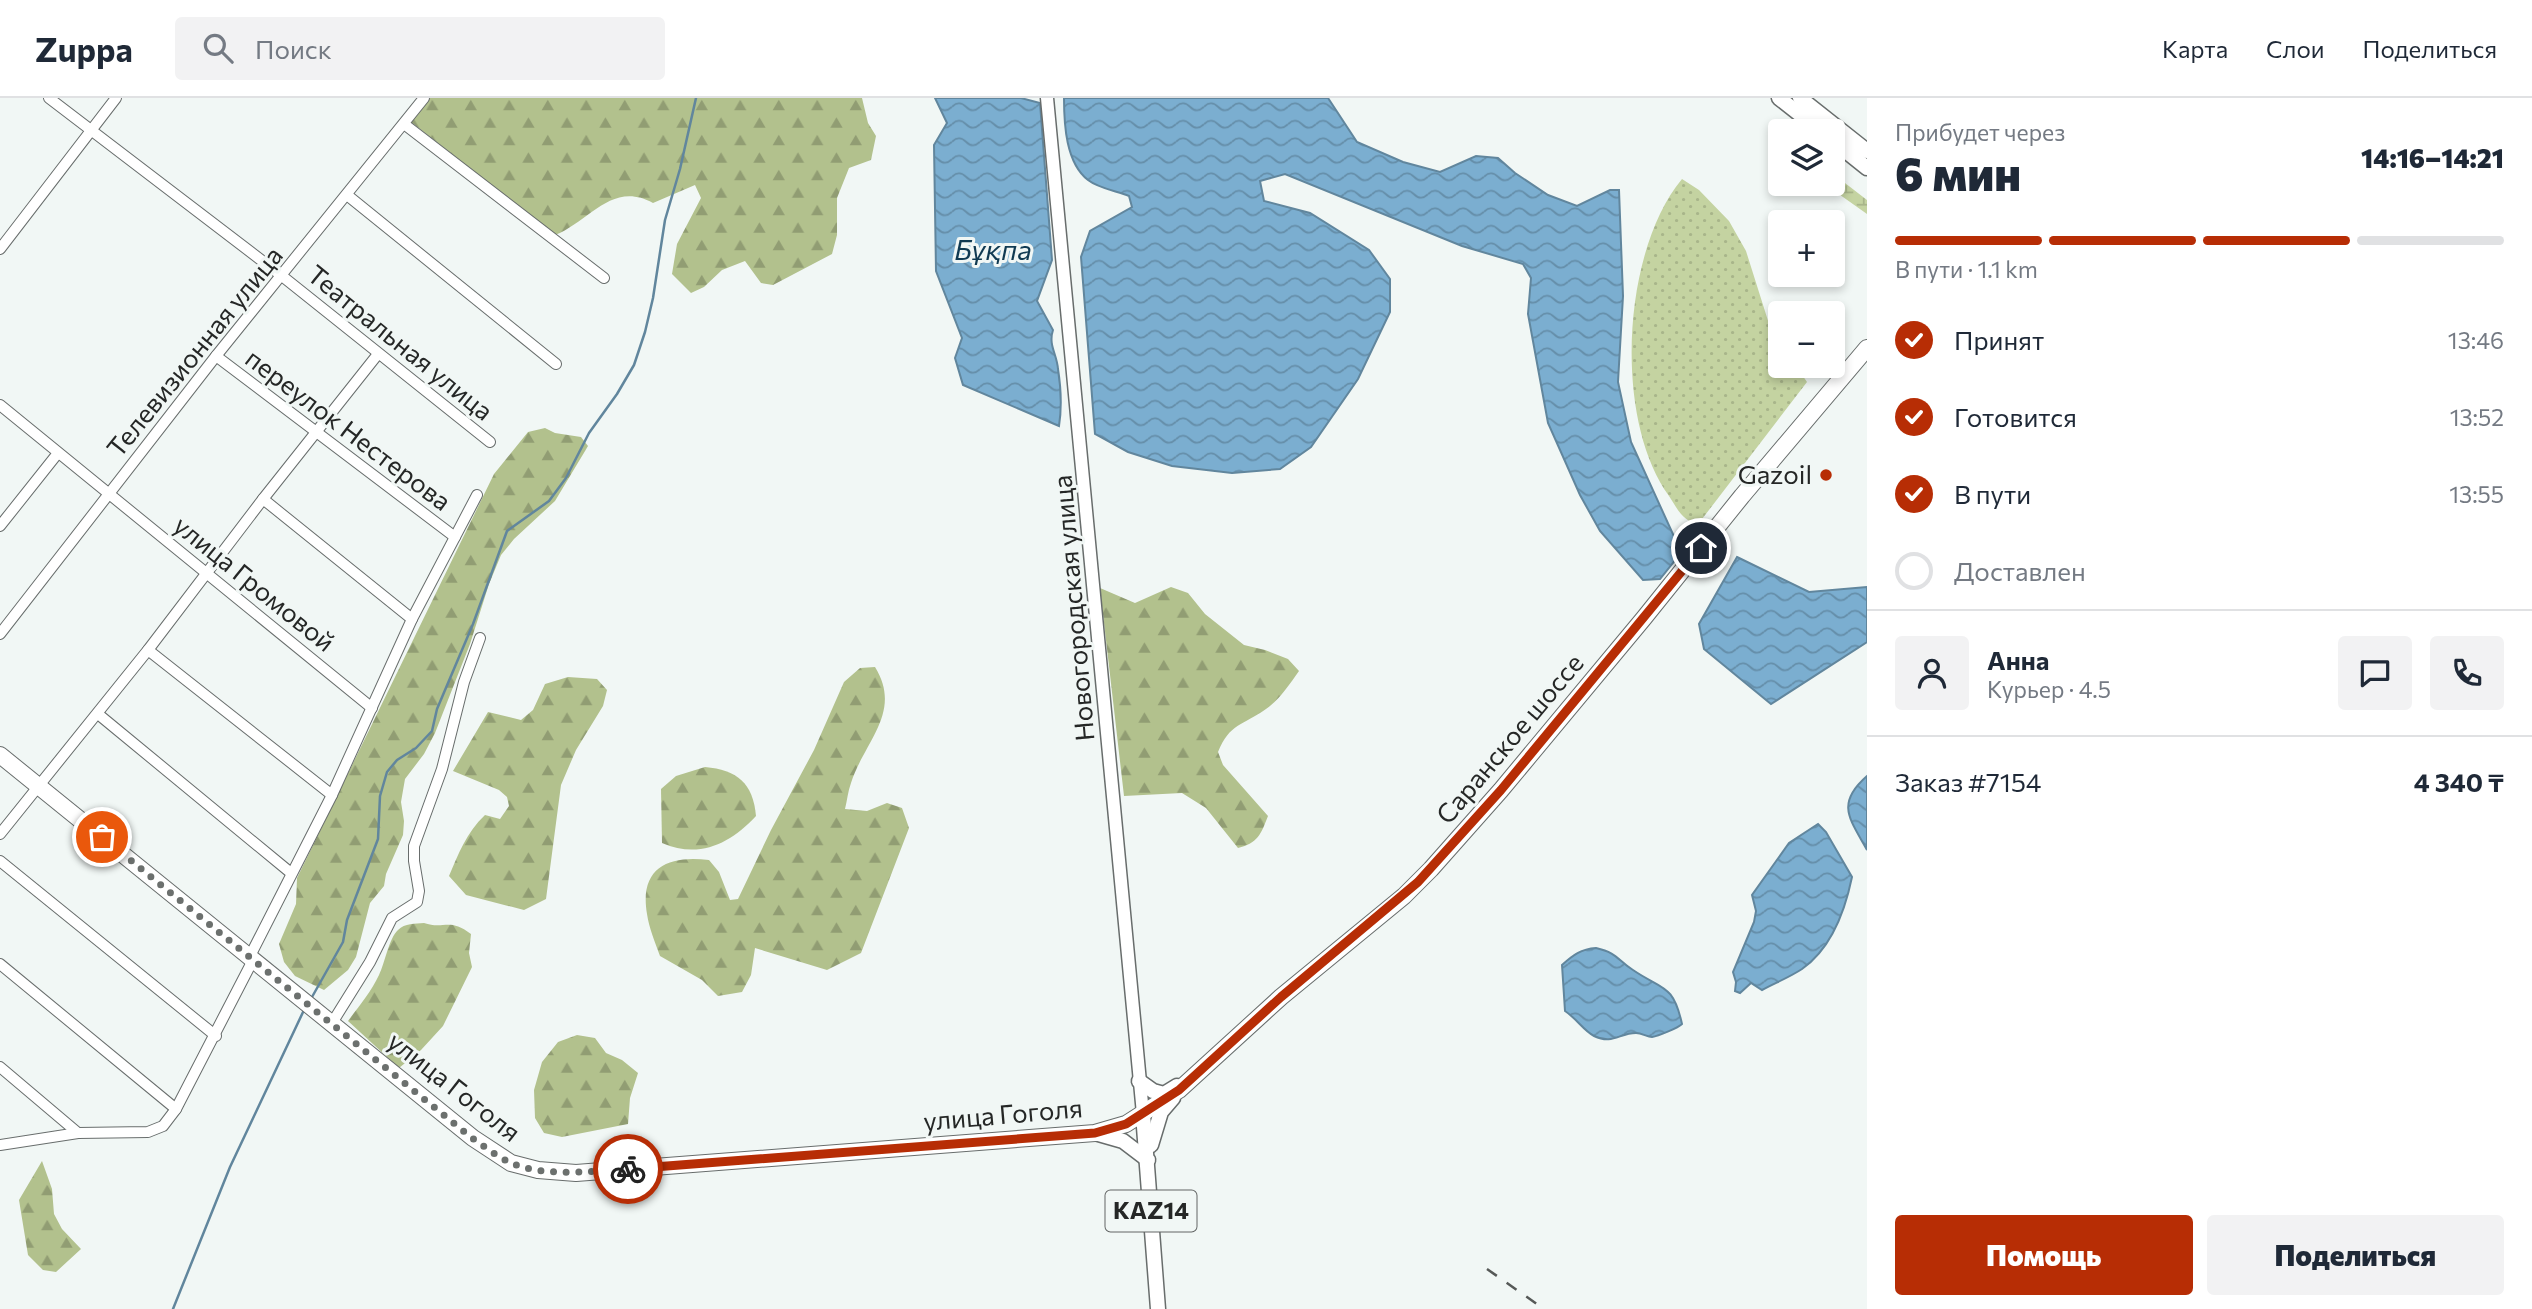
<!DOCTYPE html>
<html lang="ru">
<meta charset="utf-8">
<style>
:root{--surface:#fff;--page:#f2f2f3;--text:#1f2937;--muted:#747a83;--line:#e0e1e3;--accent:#b72d05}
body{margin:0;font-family:Commissioner,sans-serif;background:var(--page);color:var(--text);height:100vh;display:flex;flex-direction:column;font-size:26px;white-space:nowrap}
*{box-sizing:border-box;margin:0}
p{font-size:23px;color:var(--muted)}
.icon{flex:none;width:38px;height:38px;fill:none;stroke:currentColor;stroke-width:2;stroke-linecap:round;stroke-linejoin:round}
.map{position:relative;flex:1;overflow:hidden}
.drawer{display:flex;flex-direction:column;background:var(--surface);width:665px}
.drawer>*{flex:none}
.fabs{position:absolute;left:1768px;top:21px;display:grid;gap:14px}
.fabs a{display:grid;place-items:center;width:77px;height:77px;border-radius:7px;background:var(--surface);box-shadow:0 4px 10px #0003;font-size:35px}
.pin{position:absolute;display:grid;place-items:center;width:60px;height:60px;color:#fff;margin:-30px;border:4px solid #fff;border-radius:50%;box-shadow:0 2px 7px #0007}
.courier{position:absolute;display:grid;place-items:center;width:70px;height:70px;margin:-35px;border:5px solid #b72d05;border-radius:50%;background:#fff;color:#222;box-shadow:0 2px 9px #0007}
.summary em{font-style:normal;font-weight:800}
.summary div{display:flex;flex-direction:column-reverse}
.summary{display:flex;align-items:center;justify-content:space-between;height:119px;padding:0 28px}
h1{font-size:46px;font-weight:800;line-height:52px}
.bar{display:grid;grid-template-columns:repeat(4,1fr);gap:10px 7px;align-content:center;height:84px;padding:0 28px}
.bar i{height:9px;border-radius:5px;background:var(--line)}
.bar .active{background:var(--accent)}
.bar p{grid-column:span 4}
.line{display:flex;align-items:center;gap:18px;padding:0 28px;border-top:2px solid var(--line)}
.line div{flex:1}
.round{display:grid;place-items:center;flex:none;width:74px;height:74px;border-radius:7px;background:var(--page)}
ol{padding:0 28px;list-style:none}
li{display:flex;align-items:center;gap:21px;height:77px}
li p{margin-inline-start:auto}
li .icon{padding:7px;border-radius:50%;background:var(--accent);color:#fff;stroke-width:4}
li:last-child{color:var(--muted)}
li i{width:38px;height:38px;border:4px solid var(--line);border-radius:50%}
.action{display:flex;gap:14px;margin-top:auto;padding:14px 28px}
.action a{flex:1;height:80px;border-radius:7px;background:var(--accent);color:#fff;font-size:28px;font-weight:800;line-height:80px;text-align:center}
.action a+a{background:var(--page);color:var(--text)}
header{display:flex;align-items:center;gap:42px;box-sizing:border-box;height:98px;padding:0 35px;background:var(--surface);border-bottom:2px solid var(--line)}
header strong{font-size:33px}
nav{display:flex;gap:38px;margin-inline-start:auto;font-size:24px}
.search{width:490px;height:63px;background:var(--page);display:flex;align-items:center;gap:18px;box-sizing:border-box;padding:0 24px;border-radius:7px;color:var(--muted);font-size:26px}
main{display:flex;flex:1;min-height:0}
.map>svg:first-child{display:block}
.grass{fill:url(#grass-dots)}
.forest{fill:url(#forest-firs)}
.wetland{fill:url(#wetland-marsh)}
.water{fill:url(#water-waves);stroke:#61869d;stroke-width:2}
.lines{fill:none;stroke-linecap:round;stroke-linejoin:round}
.stream{stroke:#61869d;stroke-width:2.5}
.minor-casing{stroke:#686d6c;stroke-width:12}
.tertiary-casing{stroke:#686d6c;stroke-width:15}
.primary-casing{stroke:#686d6c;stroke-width:17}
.trunk-casing{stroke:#686d6c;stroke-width:18}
.minor{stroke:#fff;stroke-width:10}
.tertiary{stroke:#fff;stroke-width:12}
.primary{stroke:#fff;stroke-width:14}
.trunk{stroke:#fff;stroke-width:16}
.rail{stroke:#565957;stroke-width:2.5;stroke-dasharray:12 12;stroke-linecap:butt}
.done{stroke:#6c706e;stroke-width:7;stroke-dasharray:0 12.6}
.route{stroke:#b72d05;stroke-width:9}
.poi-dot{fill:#b72d05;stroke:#f1f7f5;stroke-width:2.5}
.labels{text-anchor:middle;stroke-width:6;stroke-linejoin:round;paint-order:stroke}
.shield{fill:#f1f7f5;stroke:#626564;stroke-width:2}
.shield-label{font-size:24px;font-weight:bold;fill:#252726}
.street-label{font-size:26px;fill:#252726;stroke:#f1f7f5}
.poi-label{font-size:26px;fill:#252726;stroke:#f1f7f5;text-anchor:end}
.water-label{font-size:28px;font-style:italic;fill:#103a52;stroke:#f1f7f5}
</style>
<header>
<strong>Zuppa</strong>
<div class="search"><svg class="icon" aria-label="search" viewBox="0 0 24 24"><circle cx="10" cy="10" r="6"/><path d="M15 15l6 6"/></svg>Поиск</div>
<nav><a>Карта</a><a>Слои</a><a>Поделиться</a></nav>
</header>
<main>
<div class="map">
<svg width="1867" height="1211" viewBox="0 0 1867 1211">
<defs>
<pattern id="grass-dots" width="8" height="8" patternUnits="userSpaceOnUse" patternTransform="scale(1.75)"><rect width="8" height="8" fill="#c4d3a1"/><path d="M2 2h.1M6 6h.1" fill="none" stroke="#a8b58a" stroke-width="1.8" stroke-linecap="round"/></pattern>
<pattern id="forest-firs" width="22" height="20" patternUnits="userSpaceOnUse" patternTransform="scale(1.75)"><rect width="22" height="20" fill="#b2c18d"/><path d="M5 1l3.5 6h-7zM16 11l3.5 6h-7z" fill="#919d73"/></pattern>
<pattern id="wetland-marsh" width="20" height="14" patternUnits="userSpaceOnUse" patternTransform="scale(1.75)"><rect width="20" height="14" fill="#c4d3a1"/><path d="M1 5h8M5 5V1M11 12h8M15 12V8" fill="none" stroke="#a8b58a"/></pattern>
<pattern id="water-waves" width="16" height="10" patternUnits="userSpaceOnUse" patternTransform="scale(1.75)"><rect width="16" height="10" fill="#7baed0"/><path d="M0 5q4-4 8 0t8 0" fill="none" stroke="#658ea9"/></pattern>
</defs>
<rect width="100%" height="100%" fill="#f1f7f5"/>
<path class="grass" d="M1682,81L1699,92L1729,123L1746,153L1770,229L1780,244V268H1796L1807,284L1699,425C1683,425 1677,410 1669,398C1613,321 1622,153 1682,81Z"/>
<g class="forest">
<path d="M430,0H862L868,25L876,38L871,62L849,70L837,100V137L832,156L773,187L761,185L745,163L722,172L704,189L691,195L672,176L677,146L701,100L695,87L653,105C612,82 589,124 555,137L411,24Z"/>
<polygon points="545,330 555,335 581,339 588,348 555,403 514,441 501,457 489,486 470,546 435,635 424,656 405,681 401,704 404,723 403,737 386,776 384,788 370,805 356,859 348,872 324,892 295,878 284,864 279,846 296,806 297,780 494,376 528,334"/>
<path d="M1171,489L1188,495L1205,516L1244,547L1265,552L1288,561L1299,573C1289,587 1280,601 1266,611C1242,628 1230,625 1218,654L1223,667L1268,718C1261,736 1258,745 1238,750L1206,710L1182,695L1124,698L1100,490L1135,505Z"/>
<path d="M875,569C903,614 864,644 851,685C848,693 847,703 845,711L867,713L887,705L902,710L909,730L861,855L827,872L755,850L751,877L742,894L718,898L702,882L660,858C655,844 649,830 647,816C639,769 669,757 709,762L719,774L730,802L738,801L771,732L814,652L844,584L860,570Z"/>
<path d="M568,579L597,581L607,592L603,608L576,652L561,687L546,801L524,812L466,797L449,778C459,755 466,735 485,717L500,721L509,708L507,699L499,692L453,673L488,614L521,622L533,612L545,586Z"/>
<path d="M705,669C737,672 753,685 756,718C730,746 699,761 662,745L661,691L676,678Z"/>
<path d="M424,825C444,832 449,819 471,836L469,855L472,869L443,928L421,952L399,970L348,923C359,908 371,894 379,877C385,865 389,840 398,832C405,825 415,826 424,825Z"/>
<polygon points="577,937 595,940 606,955 622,962 638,975 630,1000 628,1026 562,1039 544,1035 535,1020 534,992 542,964 558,944"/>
<polygon points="42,1063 52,1091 54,1116 62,1131 81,1151 56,1174 43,1172 28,1157 19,1102"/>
</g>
<polygon class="wetland" points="1832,75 1867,102 1867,116 1826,87 1832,86"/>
<g class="water">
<path d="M935,0H1021L1040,5L1052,162L1037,203L1053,232C1048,247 1057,256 1058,271C1061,290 1062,309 1059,328L963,287L955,260L962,240L936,173L934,47L947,25Z"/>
<path d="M1064,0H1328L1357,44L1403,64L1440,74L1476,58L1498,60L1515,75L1548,97L1577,108L1610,92H1619L1623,198L1618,284L1631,344L1677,445L1676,461L1660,481L1643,482L1600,433L1580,397L1548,325L1528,216L1531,180L1523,166L1462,148L1285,76L1260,83L1264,103L1310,115L1369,152L1390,181V214L1358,281L1311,349L1280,371L1232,375L1172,368L1128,354L1095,336L1081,159L1090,133L1132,109L1129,98C1116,93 1098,90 1088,82C1066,65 1064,27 1064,0Z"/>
<polygon points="1737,459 1809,494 1867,489 1867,544 1771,606 1704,551 1699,526"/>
<path d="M1867,678V752C1850,721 1835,706 1867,678Z"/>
<path d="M1818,726L1826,734L1852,779C1845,813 1832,850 1802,871C1790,879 1775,885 1762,892L1751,885L1740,895L1735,893L1736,884L1733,874L1754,824L1756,813L1752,797L1789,745Z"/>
<path d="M1596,850C1618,855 1617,862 1633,872C1662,892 1673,885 1682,926C1678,930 1658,938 1652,939C1647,939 1642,935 1636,935C1619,935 1613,947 1594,938C1584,933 1576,920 1565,913L1562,867C1573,857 1581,851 1596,850Z"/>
</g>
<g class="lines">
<g class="stream">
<polyline points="312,899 343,844 347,822 378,741 380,698 387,674 397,662 416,650 432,633 437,611 473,526 507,433 549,403 566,380 589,335 617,296 634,267 645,234 653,200 665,122 680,71 696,0"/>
<polyline points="173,1211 230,1069 304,912"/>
</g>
<g class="minor-casing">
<g id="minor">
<polyline points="49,0 282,178 490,344"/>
<polyline points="404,26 604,180"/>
<polyline points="347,97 556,266"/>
<polyline points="0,151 116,0"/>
<polyline points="216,258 455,439"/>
<polyline points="0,307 372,610"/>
<polyline points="263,401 412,521"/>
<polyline points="0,428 58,355"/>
<polyline points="0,536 216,258 424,0"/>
<polyline points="148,552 332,697"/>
<polyline points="98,616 291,775"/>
<polyline points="0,736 148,552 263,401 378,256"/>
<polyline points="0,763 216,938"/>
<polyline points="249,860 332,697 412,521 477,397"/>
<polyline points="0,866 176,1011"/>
<polyline points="332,925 370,864 392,820 417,804 419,793 414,763 414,748 442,671 464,584 480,540"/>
<polyline points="0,969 78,1035"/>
<polyline points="0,1047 78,1035 148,1034 163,1028 176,1011 253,862"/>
</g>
</g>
<g class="tertiary-casing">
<polyline id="tertiary" points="1047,0 1143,1016"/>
</g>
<g class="primary-casing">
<g id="primary">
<polyline points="1779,0 1821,33"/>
<polyline points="1800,0 1867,53"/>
<polyline points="1832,42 1867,70"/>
<polyline points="1139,983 1153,993 1164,996 1177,988"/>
<polyline points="1143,1016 1158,1211"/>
<polyline points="1095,1035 1123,1043 1148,1062"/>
<polyline points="1151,1047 1161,1014 1173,1000"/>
</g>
</g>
<g class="trunk-casing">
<polyline id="trunk" points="0,657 473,1040 511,1065 538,1072 576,1075 1095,1035 1126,1026 1179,992 1281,899 1404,798 1431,771 1501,692 1644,520 1742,398 1867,250"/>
</g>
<use href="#minor" class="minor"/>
<use href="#tertiary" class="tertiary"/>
<use href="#primary" class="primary"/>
<use href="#trunk" class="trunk"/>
<polyline class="rail" points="1487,1171 1544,1211"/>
</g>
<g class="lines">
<path class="done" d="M102,739L472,1040C484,1048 496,1058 509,1064C542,1080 593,1073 628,1071"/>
<polyline class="route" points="628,1071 1095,1035 1126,1026 1179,992 1281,899 1418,784 1501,692 1701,450"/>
</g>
<circle class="poi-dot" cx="1826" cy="377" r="7"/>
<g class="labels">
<rect class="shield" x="1105.5" y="1092.5" width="91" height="41" rx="5"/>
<g class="shield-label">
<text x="1151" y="1121">KAZ14</text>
</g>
<g class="street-label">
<text transform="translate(400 245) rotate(39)" y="9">Театральная улица</text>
<text transform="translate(195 254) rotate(-51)" y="9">Телевизионная улица</text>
<text transform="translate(348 332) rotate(37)" y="9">переулок Нестерова</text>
<text transform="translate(254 486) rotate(39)" y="9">улица Громовой</text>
<text transform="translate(1074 510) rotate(-95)" y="9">Новогородская улица</text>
<text transform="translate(1510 641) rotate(-50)" y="9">Саранское шоссе</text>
<text transform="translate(454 989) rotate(38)" y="9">улица Гоголя</text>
<text transform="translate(1003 1017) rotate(-5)" y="9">улица Гоголя</text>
</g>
<g class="poi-label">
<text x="1812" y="386">Gazoil</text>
</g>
<g class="water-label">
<text x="993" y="162">Бұқпа</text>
</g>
</g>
</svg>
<div class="fabs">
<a><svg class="icon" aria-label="layers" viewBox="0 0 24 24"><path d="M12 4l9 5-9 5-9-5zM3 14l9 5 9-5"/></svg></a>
<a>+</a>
<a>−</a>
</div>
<div class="pin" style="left:102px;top:739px;background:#ea580c"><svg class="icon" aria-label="bag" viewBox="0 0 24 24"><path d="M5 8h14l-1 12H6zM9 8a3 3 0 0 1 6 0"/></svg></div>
<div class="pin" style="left:1701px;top:450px;background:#1f2937"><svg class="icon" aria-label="home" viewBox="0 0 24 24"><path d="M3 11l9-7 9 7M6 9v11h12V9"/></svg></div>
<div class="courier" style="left:628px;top:1071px"><svg class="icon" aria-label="bike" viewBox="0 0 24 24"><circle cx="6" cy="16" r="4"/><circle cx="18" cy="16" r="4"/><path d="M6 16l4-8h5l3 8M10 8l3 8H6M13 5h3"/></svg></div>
</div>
<section class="drawer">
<div class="summary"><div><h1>6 мин</h1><p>Прибудет через</p></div><em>14:16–14:21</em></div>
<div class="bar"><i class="active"></i><i class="active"></i><i class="active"></i><i></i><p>В пути · 1.1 km</p></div>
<ol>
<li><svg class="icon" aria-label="check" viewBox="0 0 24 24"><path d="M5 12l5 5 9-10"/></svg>Принят<p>13:46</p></li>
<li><svg class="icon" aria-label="check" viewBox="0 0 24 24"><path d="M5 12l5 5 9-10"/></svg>Готовится<p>13:52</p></li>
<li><svg class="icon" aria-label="check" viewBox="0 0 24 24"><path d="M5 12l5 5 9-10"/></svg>В пути<p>13:55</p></li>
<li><i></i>Доставлен</li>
</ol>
<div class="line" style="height:126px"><a class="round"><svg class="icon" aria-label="person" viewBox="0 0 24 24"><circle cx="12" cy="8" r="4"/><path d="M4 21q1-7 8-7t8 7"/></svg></a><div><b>Анна</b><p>Курьер · 4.5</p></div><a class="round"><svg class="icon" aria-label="chat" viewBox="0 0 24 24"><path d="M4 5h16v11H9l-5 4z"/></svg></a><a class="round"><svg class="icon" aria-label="phone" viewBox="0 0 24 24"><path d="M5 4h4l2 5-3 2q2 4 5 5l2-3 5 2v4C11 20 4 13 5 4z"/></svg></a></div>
<div class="line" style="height:91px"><div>Заказ #7154</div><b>4 340 ₸</b></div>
<div class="action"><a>Помощь</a><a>Поделиться</a></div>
</section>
</main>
